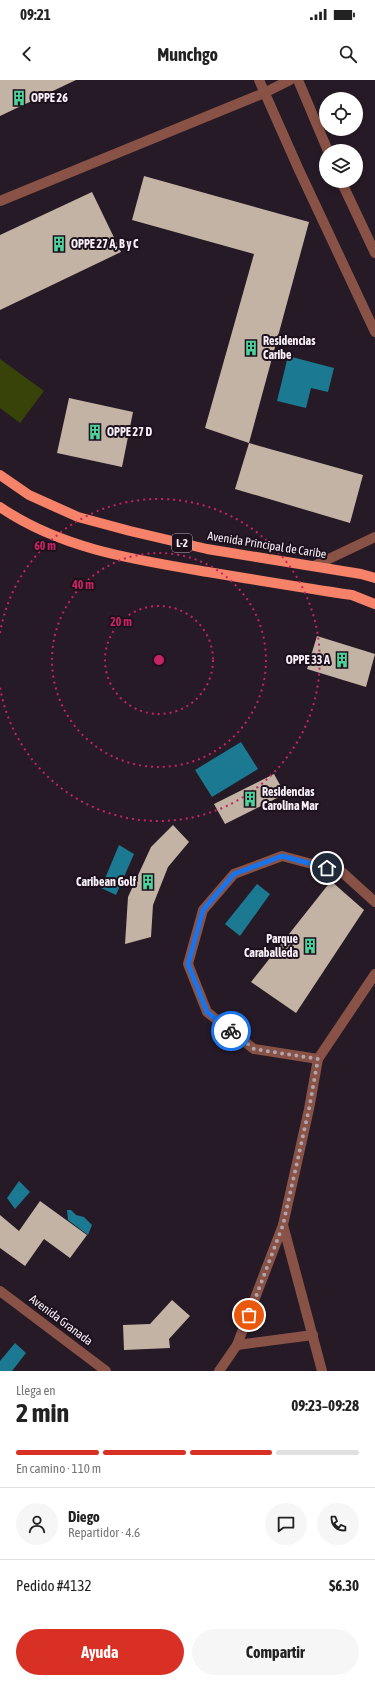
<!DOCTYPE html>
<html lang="es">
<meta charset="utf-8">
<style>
:root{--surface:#fff;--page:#f6f6f6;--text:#222;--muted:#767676;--line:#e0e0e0;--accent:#d93025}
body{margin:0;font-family:"Asap Condensed",sans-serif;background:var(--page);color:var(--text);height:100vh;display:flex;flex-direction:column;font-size:15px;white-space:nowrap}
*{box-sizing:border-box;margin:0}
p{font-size:13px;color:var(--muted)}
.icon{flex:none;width:22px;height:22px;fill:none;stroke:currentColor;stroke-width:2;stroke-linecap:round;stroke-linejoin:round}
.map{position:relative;height:1291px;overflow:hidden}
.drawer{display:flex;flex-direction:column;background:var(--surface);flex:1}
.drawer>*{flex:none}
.tools{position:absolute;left:319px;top:12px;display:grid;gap:8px}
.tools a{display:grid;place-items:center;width:44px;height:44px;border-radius:50%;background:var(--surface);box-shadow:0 2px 6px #0003;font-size:20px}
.pin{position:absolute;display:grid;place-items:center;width:34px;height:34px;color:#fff;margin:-17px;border:2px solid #fff;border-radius:50%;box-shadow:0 1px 4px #0007}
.courier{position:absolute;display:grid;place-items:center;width:40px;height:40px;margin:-20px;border:3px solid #1a73e8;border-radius:50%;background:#fff;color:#222;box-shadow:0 1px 5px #0007}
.headline em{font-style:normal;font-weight:700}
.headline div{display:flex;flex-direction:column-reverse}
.headline{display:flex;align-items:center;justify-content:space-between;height:68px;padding:0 16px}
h1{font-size:26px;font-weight:700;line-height:30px}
.bar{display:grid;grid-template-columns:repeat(4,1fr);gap:6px 4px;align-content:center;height:48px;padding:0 16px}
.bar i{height:5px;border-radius:3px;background:var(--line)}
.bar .selected{background:var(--accent)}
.bar p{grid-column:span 4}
.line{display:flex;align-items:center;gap:10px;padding:0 16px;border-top:1px solid var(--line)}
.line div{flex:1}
.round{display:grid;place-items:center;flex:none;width:42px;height:42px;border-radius:21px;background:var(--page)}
.cta{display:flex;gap:8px;margin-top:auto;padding:8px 16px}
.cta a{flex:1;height:46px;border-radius:24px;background:var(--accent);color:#fff;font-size:16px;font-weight:700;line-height:46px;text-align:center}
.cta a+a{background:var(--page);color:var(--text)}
.status{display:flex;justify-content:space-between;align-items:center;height:28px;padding:0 20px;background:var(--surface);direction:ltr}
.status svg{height:11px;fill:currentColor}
header{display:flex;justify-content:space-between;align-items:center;height:52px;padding:0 16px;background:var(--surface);font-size:18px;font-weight:700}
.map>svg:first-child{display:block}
.green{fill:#374309}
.water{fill:#1b7991}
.building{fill:#c3b3a4}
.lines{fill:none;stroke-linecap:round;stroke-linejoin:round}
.minor{stroke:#895246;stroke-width:10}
.primary{stroke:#f58269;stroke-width:10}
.done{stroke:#aea5ae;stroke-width:4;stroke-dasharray:0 7.2}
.route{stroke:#1a73e8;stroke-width:5}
.ring{fill:none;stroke:#c52363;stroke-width:2;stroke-dasharray:2 4}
.labels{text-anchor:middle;stroke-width:4;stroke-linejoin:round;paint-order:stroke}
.shield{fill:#1c111c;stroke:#b6adb6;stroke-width:1}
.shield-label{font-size:11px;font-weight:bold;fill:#f8f0f8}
.poi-label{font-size:12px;font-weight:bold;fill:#f8f0f8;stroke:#1c111c;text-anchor:start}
.street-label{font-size:12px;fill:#f8f0f8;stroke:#1c111c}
.centre{fill:#c52363;stroke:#1c111c;stroke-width:2}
.ring-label{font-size:12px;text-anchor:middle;font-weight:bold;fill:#c52363;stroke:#1c111c;stroke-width:4;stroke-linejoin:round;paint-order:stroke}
</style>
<div class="status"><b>09:21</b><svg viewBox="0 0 49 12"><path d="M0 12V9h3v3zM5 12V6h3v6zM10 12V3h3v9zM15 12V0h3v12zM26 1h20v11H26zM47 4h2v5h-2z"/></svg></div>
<header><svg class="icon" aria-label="back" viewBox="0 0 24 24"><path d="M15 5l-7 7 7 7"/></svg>Munchgo<svg class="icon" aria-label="search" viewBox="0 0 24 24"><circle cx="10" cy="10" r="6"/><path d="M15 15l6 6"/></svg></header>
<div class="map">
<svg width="375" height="1291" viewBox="0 0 375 1291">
<rect width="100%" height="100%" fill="#261a26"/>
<polygon class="green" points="0,279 44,311 20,343 0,328"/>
<g class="water">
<polygon points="288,276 334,288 328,312 311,308 306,328 277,321"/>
<polygon points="241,662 258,689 212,717 195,690"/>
<polygon points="119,765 134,774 116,815 101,808"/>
<polygon points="257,804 270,814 240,856 225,844"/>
<polygon points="19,1101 30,1112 15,1129 7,1118"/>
<polygon points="67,1130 71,1130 76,1135 84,1137 92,1145 88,1155 68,1140"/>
<polygon points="15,1263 26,1273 12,1291 0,1291 0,1281"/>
</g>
<g class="building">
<polygon points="0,0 76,0 0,36"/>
<polygon points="144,96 309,142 249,363 205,348 254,174 132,140"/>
<polygon points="92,112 121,172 0,230 0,155"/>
<polygon points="69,318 133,332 122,387 57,373"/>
<polygon points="249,363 363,395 350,443 235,409"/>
<polygon points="317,556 375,574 366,607 307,589"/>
<polygon points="274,694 285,714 225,744 214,724"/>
<polygon points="173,745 189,762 168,787 153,825 151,857 125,864 128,817 151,767"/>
<polygon points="331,801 364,830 296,933 251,902"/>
<polygon points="40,1121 87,1155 70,1178 44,1159 25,1186 0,1168 0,1135 19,1151"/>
<polygon points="172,1220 190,1236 169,1259 170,1268 124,1270 123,1245 150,1244"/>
</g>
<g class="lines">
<g class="minor">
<polyline points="259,0 299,90 375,252"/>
<polyline points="298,0 328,71"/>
<polyline points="341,101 375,173"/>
<polyline points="0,121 264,13 290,0"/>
<polyline points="314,486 375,457"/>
<polyline points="318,979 254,969 207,932 188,884 203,830 234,794 282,776 342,792 375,822"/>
<polyline points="283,1145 322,1291"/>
<polyline points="0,1211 106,1291"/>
<polyline points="237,1265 313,1255"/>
<polyline points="219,1291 237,1265 283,1145 309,1029 318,979 375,894"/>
</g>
<g class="primary">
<polyline points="0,395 29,415 78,437 130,451 207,469 361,494 375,498"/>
<path d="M0,427C61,469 136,480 208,492C256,500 304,508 352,515L375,524"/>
</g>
</g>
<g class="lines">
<polyline class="done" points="231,951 254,969 318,979 309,1029 283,1145 249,1235"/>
<polyline class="route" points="231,951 207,932 188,884 203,830 234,794 282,776 327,788"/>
</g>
<g class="ring">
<circle cx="159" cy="580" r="54"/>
<circle cx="159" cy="580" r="107"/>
<path d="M0 553A161 161 0 1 1 0 607"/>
</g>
<defs>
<g id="building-bare" transform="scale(1.2)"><path d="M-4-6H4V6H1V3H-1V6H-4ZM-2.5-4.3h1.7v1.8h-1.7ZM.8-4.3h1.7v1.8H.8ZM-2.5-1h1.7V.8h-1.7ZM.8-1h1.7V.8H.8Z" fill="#4dd39a" stroke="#1c111c" stroke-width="2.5" paint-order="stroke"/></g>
</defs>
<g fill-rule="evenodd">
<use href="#building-bare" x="19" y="18"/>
<use href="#building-bare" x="59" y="164"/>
<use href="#building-bare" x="251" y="268"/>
<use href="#building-bare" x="95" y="352"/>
<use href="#building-bare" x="342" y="580"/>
<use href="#building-bare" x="250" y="719"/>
<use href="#building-bare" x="148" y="802"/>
<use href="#building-bare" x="310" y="866"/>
</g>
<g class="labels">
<rect class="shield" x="172" y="454" width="20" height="18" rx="3"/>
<g class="shield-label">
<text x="182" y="467">L-2</text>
</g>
<g class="poi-label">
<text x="31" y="22">OPPE 26</text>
<text x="71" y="168">OPPE 27 A, B y C</text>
<text x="263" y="265">Residencias<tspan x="263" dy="14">Caribe</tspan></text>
<text x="107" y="356">OPPE 27 D</text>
<text x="330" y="584" text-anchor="end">OPPE 33 A</text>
<text x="262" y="716">Residencias<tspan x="262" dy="14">Carolina Mar</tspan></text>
<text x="136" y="806" text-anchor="end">Caribean Golf</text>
<text x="298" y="863" text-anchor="end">Parque<tspan x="298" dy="14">Caraballeda</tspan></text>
</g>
<g class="street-label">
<text transform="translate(267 465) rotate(9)" y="4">Avenida Principal de Caribe</text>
<text transform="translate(61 1240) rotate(37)" y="4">Avenida Granada</text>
</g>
</g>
<circle cx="159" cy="580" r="6" class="centre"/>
<g class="ring-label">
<text x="45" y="470">60 m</text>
<text x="83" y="509">40 m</text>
<text x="121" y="546">20 m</text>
</g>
</svg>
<div class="tools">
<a><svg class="icon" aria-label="locate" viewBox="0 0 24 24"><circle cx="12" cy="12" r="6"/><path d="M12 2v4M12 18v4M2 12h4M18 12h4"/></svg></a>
<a><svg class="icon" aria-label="layers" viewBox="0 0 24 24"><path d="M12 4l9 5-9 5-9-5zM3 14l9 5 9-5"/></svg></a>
</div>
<div class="pin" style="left:249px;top:1235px;background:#ea580c"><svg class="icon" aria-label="bag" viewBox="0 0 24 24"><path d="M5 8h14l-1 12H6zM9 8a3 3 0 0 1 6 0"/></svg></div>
<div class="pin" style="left:327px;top:788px;background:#1f2937"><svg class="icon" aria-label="home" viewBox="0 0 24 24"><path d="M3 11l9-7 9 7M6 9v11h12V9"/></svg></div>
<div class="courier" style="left:231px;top:951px"><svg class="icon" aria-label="bike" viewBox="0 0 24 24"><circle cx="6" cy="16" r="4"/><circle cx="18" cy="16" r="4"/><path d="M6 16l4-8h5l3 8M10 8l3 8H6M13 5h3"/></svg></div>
</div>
<section class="drawer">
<div class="headline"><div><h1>2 min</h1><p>Llega en</p></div><em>09:23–09:28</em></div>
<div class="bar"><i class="selected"></i><i class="selected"></i><i class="selected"></i><i></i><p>En camino · 110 m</p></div>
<div class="line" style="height:72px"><a class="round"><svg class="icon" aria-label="person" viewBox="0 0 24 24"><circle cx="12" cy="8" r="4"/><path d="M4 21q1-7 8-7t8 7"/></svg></a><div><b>Diego</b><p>Repartidor · 4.6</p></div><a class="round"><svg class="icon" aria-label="chat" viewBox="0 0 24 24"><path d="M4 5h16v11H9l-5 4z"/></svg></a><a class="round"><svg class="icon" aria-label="phone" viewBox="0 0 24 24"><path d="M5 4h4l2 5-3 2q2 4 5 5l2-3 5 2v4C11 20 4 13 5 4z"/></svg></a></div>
<div class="line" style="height:52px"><div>Pedido #4132</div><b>$6.30</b></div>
<div class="cta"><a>Ayuda</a><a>Compartir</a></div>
</section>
